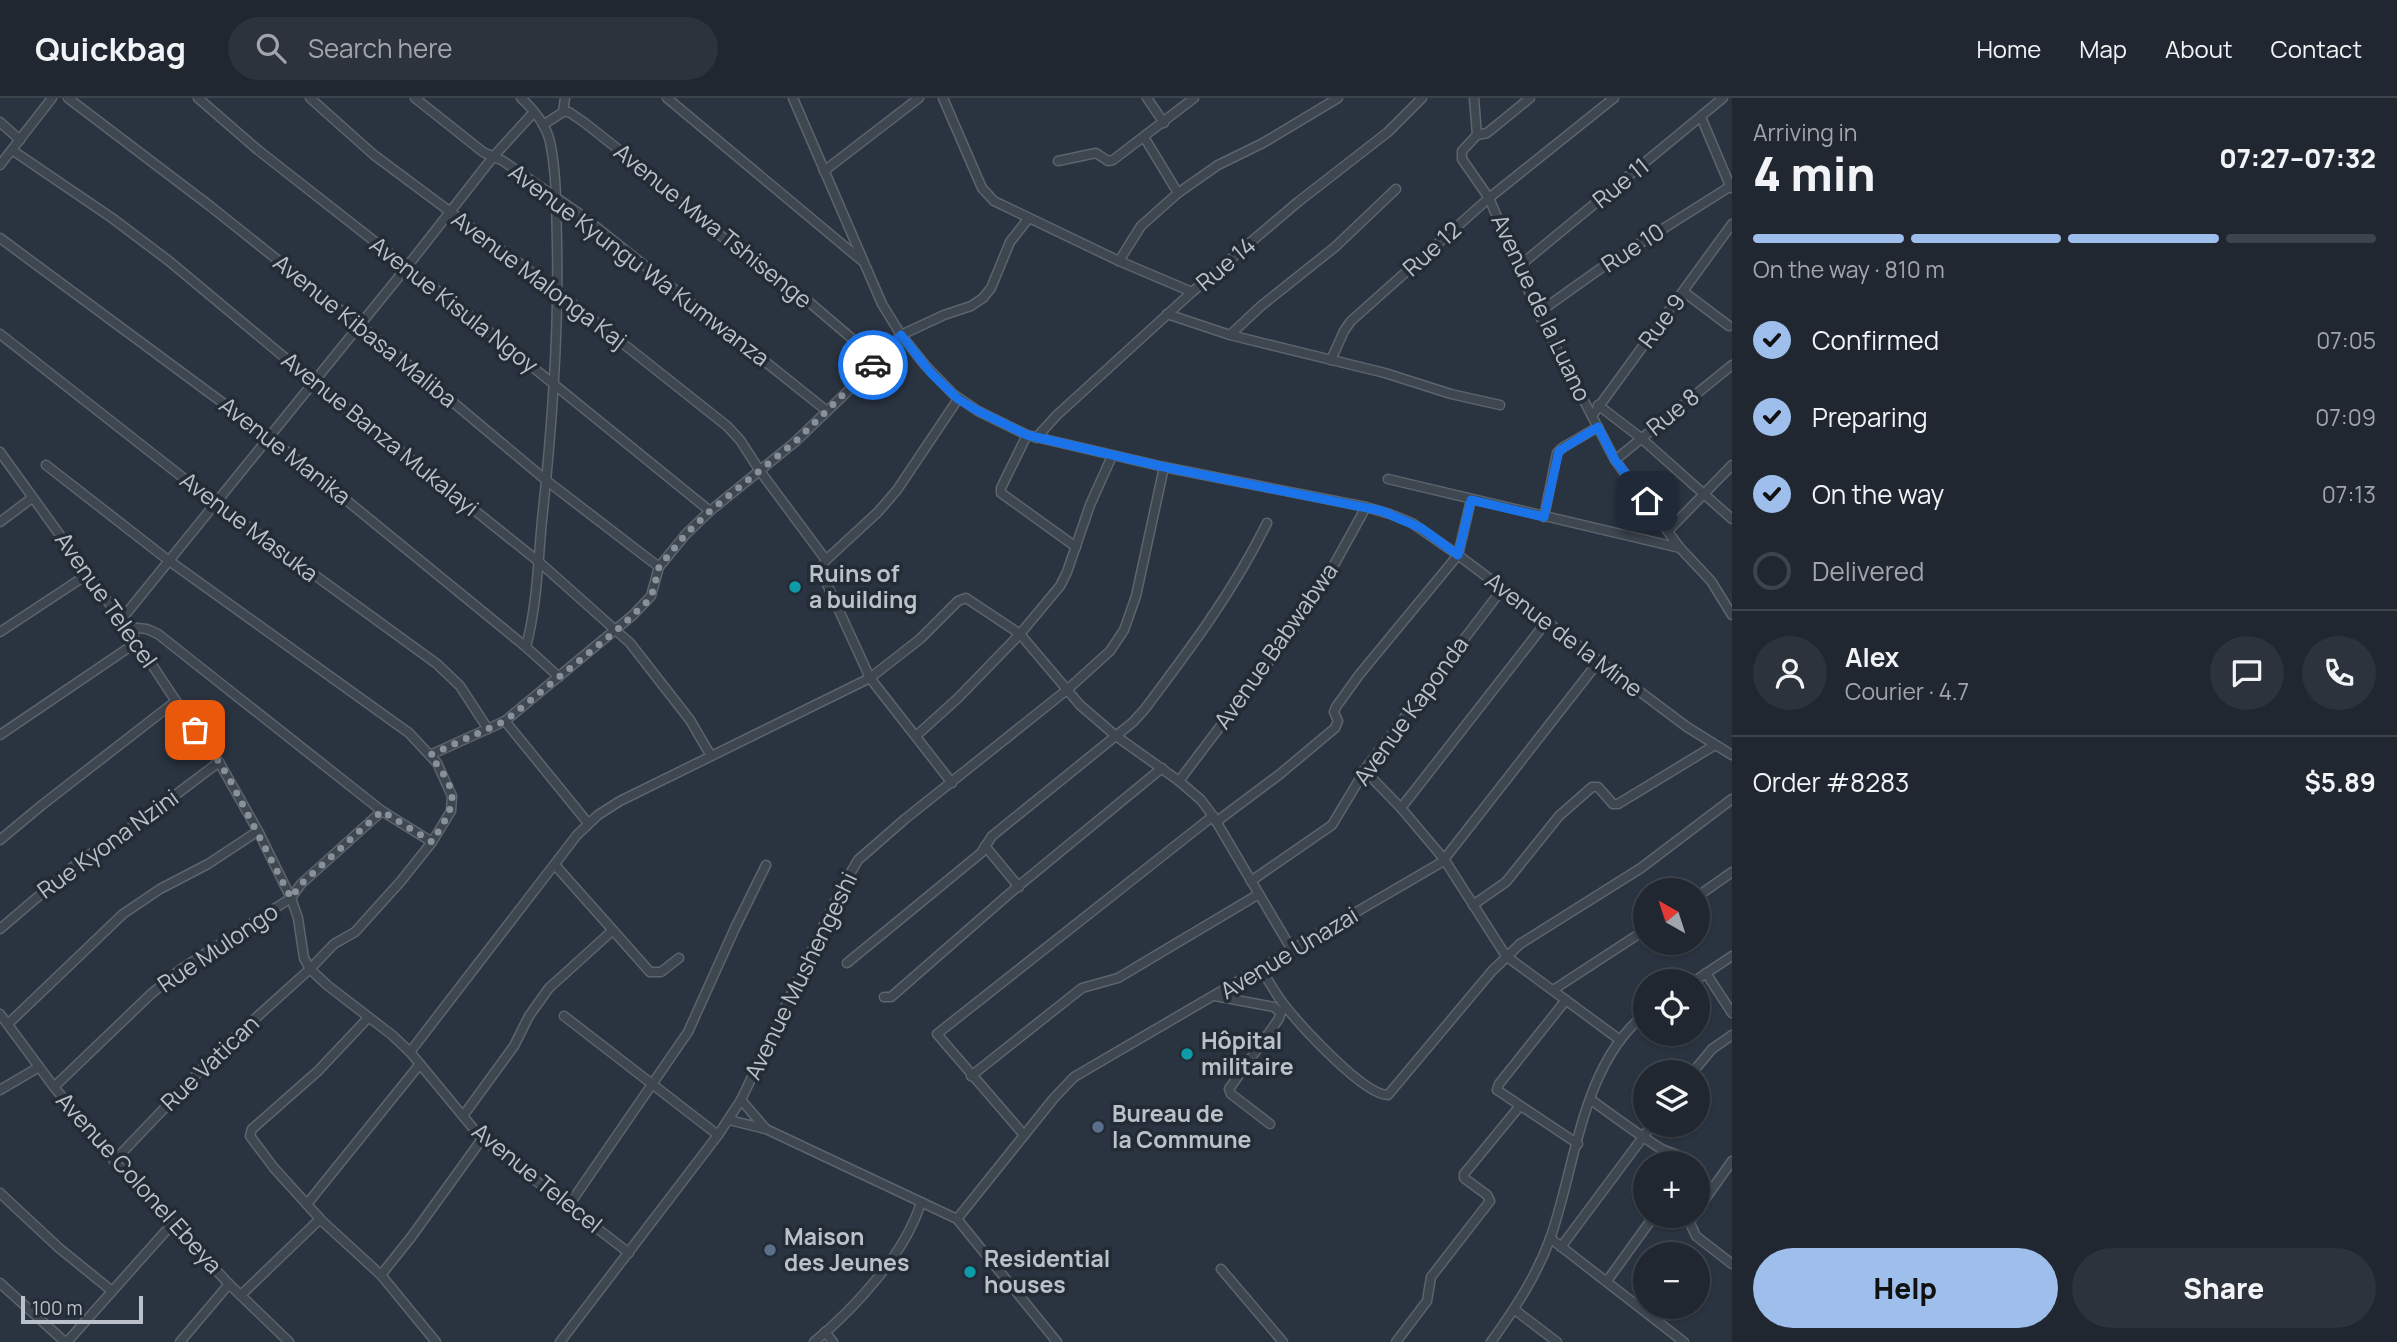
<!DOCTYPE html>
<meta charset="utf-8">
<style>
:root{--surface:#202730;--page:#2d333c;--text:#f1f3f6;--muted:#a2a5ab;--line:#3d444c;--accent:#9ebeec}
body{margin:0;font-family:Manrope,sans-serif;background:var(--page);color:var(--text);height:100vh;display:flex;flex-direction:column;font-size:26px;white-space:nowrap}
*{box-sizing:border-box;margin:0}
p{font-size:23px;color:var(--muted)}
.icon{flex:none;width:38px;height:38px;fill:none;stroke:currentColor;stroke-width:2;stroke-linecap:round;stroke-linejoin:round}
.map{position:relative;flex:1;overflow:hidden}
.side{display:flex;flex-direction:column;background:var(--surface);width:665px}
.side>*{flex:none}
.needle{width:46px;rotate:321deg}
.buttons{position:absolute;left:1633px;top:780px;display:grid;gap:14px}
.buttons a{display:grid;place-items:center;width:77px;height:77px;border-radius:50%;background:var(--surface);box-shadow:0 2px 5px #0004,0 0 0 2px var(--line);font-size:35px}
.scale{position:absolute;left:21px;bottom:18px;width:122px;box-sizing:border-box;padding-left:7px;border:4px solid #bbc1ca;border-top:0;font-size:19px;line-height:24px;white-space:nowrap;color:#bbc1ca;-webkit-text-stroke:5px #232b35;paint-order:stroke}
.pin{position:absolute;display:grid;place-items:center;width:60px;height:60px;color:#fff;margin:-30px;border-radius:14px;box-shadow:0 4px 10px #0006}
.courier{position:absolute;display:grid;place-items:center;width:70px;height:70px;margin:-35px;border:5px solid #1a73e8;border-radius:50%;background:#fff;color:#222;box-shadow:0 2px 9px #0007}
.overview em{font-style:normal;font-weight:800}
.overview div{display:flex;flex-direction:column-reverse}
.overview{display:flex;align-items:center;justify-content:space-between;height:119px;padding:0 21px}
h1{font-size:46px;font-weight:800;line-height:52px}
.bar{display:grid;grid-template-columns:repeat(4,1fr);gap:10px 7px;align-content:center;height:84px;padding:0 21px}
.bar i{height:9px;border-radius:5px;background:var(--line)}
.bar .selected{background:var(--accent)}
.bar p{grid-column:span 4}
.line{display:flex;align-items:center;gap:18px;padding:0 21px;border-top:2px solid var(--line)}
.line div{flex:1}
.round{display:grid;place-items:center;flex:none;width:74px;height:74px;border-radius:37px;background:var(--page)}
ol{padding:0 21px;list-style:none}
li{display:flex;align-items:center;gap:21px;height:77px}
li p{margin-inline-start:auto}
li .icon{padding:7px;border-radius:50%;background:var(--accent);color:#111;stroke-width:4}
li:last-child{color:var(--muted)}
li i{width:38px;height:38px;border:4px solid var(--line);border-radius:50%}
.action{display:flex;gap:14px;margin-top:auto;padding:14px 21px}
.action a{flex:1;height:80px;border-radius:42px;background:var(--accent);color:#111;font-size:28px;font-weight:800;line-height:80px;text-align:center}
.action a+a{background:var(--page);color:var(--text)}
header{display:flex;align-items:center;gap:42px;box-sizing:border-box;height:98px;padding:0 35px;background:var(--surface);border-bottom:2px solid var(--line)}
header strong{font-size:33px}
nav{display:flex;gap:38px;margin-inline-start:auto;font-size:24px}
.search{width:490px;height:63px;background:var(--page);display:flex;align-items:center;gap:18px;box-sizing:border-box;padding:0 24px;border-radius:38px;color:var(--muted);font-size:26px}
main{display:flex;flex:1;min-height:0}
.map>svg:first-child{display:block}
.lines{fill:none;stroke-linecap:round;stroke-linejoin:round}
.street-casing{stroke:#5c646d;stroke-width:11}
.street{stroke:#3e4650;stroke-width:8}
.done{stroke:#88909a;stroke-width:7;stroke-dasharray:0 12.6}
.route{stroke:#1a73e8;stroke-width:9}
.culture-dot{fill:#0f9aa8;stroke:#232b35;stroke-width:2.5}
.service-dot{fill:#5c6f8a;stroke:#232b35;stroke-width:2.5}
.labels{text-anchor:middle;stroke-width:7;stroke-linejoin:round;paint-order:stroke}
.street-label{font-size:23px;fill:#bbc1ca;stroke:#232b35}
.poi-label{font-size:23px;font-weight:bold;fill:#bbc1ca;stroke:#232b35;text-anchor:start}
</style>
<header>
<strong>Quickbag</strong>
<div class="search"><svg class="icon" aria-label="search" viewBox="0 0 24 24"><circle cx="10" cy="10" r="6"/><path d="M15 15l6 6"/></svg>Search here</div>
<nav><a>Home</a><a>Map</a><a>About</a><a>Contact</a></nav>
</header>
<main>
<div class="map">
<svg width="1732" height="1244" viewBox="0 0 1732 1244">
<rect width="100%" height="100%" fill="#2a3440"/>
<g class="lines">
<g class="street-casing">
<g id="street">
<polyline points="68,0 210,108 393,254 547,383 659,469"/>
<polyline points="198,0 258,52 471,219 710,413"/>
<polyline points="310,0 374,57 558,194 727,328 740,342 760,373 826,462"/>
<polyline points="415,0 483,54 503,63 580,116 827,313"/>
<path d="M521,0C534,12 546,26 550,44C557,77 556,112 557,145C559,238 552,330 542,422C538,465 537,507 526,549"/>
<polyline points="667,0 861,162"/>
<polyline points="793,0 882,206 901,237 925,267 953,296 978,313 1027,337 1164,369 1366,409 1390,416 1412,425 1458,457 1687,629 1732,657"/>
<polyline points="943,0 982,90 994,103 1119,163 1192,194"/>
<polyline points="1147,0 1164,25"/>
<polyline points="1474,0 1477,37"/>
<polyline points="1530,0 1487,35 1477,37 1462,53 1462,61 1489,100 1538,215 1615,362 1680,450 1711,483 1732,517"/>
<polyline points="563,14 565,0"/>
<polyline points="1701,19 1731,90"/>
<polyline points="0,24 20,42"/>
<polyline points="543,27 563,14 569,14 585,25 643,71 697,120 802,198 877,262"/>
<polyline points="1144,39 1178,95"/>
<polyline points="12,52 112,120 169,163 314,284 538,463 630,545 690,622 711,658"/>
<polyline points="1058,63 1096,55 1108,63 1113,62 1194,0"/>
<polyline points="0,67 52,0"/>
<polyline points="824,73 919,0"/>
<polyline points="0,140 269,339 526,549 559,579"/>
<polyline points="1119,163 1141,128 1178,95 1218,67 1263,45 1338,0"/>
<polyline points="1518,169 1723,0"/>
<polyline points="1684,194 1729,228"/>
<polyline points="1538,215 1604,168 1731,88"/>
<polyline points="1167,216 1230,237 1385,275 1451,296 1500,307"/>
<polyline points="0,236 214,404 437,566 460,588 488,631"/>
<polyline points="1230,237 1261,208 1335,149 1396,91"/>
<polyline points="1331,262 1344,233 1351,223 1489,100 1614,0"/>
<polyline points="1598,307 1641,340 1732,421"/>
<polyline points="1592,318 1732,126"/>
<polyline points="1027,337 1001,390 1001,395 1076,449"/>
<polyline points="1036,340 1057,317 1192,194 1298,104 1388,34 1422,0"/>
<polyline points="0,354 137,544 195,632 219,664 258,733 291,800 298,820 304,860 310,871 327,887 392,937 410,954 482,1041 629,1155"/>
<polyline points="1615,362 1732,267"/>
<polyline points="46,367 168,462 409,635 437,665 452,698 451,713 432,744 401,783 355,834 334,846 310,871 218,954 114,1063"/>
<polyline points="1388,381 1680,450"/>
<polyline points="1544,419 1557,355 1562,350 1598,329"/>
<polyline points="0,424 32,400"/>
<polyline points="1668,433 1732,367"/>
<polyline points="121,522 406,170 493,59 534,14"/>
<polyline points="126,529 147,531 158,536 382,713 432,744"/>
<polyline points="0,534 88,476"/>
<polyline points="505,623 588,725"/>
<polyline points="0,637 137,544"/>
<polyline points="916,638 958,600 1020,536 1060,488 1067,474 1090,407 1112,358"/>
<polyline points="430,657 505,623 633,517 651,498 659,469 686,436 710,413 795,344 848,293 901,237 944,217 971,208 983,200 991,190 1010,144 1028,121"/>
<polyline points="1364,672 1401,710 1444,761 1506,858 1620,942"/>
<polyline points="1179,683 1293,532 1324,485 1366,409"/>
<polyline points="952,685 870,580 820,471 826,462 878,414 897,392 958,301"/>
<polyline points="1401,710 1547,523"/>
<polyline points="1216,724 1280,676 1335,630 1338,623 1334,614 1336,609 1359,577 1458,457 1471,402"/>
<polyline points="0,742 42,707 176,603"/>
<polyline points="985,748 1019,789"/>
<polyline points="555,767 650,874 661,874 679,860"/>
<polyline points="1251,783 1332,727 1368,667 1503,490"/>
<polyline points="1698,798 1732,774"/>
<polyline points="1473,807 1506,784 1559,718 1592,689 1598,689 1613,706 1618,706 1715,647"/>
<polyline points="0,831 81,762 141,723 219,664"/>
<path d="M847,865L981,755L992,738L1133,624L1144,612C1190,551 1233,494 1267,425"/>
<path d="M1261,871C1268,882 1274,893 1282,904C1298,925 1363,997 1388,997L1492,873L1520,846L1641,770L1732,701"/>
<polyline points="1706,875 1732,915"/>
<polyline points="1693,884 1732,858"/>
<polyline points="1553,892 1645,832"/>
<polyline points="1215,898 1274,909 1281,915 1278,922 1229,991 1231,996 1270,1026"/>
<polyline points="884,899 891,899 1016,790 1162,670"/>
<polyline points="1566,902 1499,986 1497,992 1578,1046"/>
<polyline points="0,916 54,989 119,1068 229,1186 289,1244"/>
<polyline points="564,918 718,1037"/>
<polyline points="368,920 318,973 252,1031 250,1038 274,1070 322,1123 381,1177 436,1244"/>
<polyline points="8,926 123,816 160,791 208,766 258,733"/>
<polyline points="410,954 577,737 598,717 620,703 870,580 920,541 958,503 966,500 1020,536 1080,607 1116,638 1179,683 1201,702 1213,718 1292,852"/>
<polyline points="1692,975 1712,951 1732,937"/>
<polyline points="971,978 1082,890 1118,880 1259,796"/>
<polyline points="54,989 151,896 181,871 291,800 301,786 382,713"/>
<polyline points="0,992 39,969"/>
<path d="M1590,1001C1613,1018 1636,1035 1660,1050C1671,1057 1678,1053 1689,1066"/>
<polyline points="741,1002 766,1031"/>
<polyline points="463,1018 514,948 529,918 549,890 612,833"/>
<polyline points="729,1022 766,1031 957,1121 1057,1244"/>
<polyline points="1024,1037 937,936 1213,718"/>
<polyline points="0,1095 59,1150 112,1193"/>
<polyline points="307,1106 420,966"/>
<polyline points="569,1107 688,934 735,830 766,767"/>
<polyline points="1698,1111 1732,1063"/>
<polyline points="1693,1118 1690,1125 1696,1138 1732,1166"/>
<polyline points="957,1121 1054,1000 1074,979 1442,764 1599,563"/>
<polyline points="1550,1140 1684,1244"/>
<polyline points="1561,1149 1652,1027"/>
<polyline points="1221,1171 1283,1244"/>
<polyline points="381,1177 412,1138 482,1041"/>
<polyline points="1607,1183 1654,1118"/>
<polyline points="0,1185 65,1244"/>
<polyline points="241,1197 320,1121"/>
<polyline points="1515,1212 1557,1244"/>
<polyline points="825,1234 833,1244"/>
<polyline points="67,1244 172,1126"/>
<polyline points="180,1244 229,1186"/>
<polyline points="560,1244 718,1037 741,1002 839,795 858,762 905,721 1068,591 1110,553 1124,532 1136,498 1164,369"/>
<path d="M814,1244C855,1210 906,1155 921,1104"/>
<polyline points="1396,1244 1427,1203 1431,1179 1490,1103 1487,1097 1464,1080 1464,1076 1519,1009"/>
<path d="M1491,1244C1514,1212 1536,1179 1550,1141C1576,1068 1581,968 1645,916"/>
</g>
</g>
<use href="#street" class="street"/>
</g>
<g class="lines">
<path class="done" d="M195,632L219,664L230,682L291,800L301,786L382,713L432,744C457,703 461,698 430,657L505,623L617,532L648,503L653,493L659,469L686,436L710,413L795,344L873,267"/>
<polyline class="route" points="873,267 901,237 931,275 958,301 978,313 1027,337 1164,369 1382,413 1421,430 1458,457 1471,402 1544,419 1559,353 1598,329 1615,362 1647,403"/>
</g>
<g class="culture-dot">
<circle cx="795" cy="489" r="7"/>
<circle cx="1187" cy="956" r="7"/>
<circle cx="970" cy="1174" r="7"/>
</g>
<g class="service-dot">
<circle cx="1098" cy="1029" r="7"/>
<circle cx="770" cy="1152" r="7"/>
</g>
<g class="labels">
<g class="street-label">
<text transform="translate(1621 85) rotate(-39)" y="8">Rue 11</text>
<text transform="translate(713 128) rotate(39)" y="8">Avenue Mwa Tshisenge</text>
<text transform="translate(1633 150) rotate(-33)" y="8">Rue 10</text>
<text transform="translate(1432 151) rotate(-42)" y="8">Rue 12</text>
<text transform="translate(1226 166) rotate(-40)" y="8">Rue 14</text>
<text transform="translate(639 167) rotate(37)" y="8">Avenue Kyungu Wa Kumwanza</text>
<text transform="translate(539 182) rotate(37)" y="8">Avenue Malonga Kaj</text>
<text transform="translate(454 207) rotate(38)" y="8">Avenue Kisula Ngoy</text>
<text transform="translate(1541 210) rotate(65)" y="8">Avenue de la Luano</text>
<text transform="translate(1662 223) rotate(-53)" y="8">Rue 9</text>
<text transform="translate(365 233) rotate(39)" y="8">Avenue Kibasa Maliba</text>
<text transform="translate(1673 314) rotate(-39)" y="8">Rue 8</text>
<text transform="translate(380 336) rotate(39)" y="8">Avenue Banza Mukalayi</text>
<text transform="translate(285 353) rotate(38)" y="8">Avenue Manika</text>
<text transform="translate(249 429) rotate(37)" y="8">Avenue Masuka</text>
<text transform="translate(106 502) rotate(55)" y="8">Avenue Telecel</text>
<text transform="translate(1564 537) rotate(37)" y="8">Avenue de la Mine</text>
<text transform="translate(1276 548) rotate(-55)" y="8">Avenue Babwabwa</text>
<text transform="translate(1411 613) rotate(-54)" y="8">Avenue Kaponda</text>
<text transform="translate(108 746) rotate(-36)" y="8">Rue Kyona Nzini</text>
<text transform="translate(218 850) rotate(-34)" y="8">Rue Mulongo</text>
<text transform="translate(1289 855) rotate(-31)" y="8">Avenue Unazai</text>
<text transform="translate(801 878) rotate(-64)" y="8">Avenue Mushengeshi</text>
<text transform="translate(210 965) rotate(-44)" y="8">Rue Vatican</text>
<text transform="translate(537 1080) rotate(39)" y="8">Avenue Telecel</text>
<text transform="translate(139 1085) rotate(48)" y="8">Avenue Colonel Ebeya</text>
</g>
<g class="poi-label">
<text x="809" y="484">Ruins of<tspan x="809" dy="26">a building</tspan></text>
<text x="1201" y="951">Hôpital<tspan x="1201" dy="26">militaire</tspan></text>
<text x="1112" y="1024">Bureau de<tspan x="1112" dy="26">la Commune</tspan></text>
<text x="784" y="1147">Maison<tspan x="784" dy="26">des Jeunes</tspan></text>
<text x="984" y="1169">Residential<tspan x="984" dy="26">houses</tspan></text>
</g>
</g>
</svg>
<div class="buttons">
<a><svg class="needle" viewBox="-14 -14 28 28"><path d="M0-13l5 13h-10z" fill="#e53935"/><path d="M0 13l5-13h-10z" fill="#a2a5ab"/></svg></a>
<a><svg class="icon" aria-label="locate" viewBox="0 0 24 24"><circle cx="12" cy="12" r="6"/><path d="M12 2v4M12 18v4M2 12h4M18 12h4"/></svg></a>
<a><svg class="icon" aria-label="layers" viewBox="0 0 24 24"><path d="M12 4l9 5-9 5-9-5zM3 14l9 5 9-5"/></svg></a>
<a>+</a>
<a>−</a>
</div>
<div class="scale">100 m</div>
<div class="pin" style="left:195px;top:632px;background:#ea580c"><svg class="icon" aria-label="bag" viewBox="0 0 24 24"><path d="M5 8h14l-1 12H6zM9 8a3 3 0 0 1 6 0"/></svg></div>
<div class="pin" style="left:1647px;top:403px;background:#1f2937"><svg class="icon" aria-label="home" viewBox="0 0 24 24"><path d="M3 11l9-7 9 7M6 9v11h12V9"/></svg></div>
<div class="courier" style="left:873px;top:267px"><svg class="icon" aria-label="car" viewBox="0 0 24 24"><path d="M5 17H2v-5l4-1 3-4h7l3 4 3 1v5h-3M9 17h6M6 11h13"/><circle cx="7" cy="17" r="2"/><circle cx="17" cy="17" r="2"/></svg></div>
</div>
<section class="side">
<div class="overview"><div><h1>4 min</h1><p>Arriving in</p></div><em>07:27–07:32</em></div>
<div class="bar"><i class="selected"></i><i class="selected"></i><i class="selected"></i><i></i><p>On the way · 810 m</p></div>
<ol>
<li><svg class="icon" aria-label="check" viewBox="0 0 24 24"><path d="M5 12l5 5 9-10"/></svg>Confirmed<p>07:05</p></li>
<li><svg class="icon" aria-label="check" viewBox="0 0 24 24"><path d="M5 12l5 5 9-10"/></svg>Preparing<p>07:09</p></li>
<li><svg class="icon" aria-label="check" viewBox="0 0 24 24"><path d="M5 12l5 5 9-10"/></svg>On the way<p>07:13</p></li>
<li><i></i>Delivered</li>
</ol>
<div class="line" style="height:126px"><a class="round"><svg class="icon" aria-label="person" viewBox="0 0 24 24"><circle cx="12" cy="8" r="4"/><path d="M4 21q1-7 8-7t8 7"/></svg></a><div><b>Alex</b><p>Courier · 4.7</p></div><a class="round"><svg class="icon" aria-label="chat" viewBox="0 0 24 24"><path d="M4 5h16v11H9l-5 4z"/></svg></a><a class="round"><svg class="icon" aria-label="phone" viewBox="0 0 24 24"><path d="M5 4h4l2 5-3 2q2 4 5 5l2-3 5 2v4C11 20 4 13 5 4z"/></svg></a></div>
<div class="line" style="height:91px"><div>Order #8283</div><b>$5.89</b></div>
<div class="action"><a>Help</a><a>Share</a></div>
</section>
</main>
